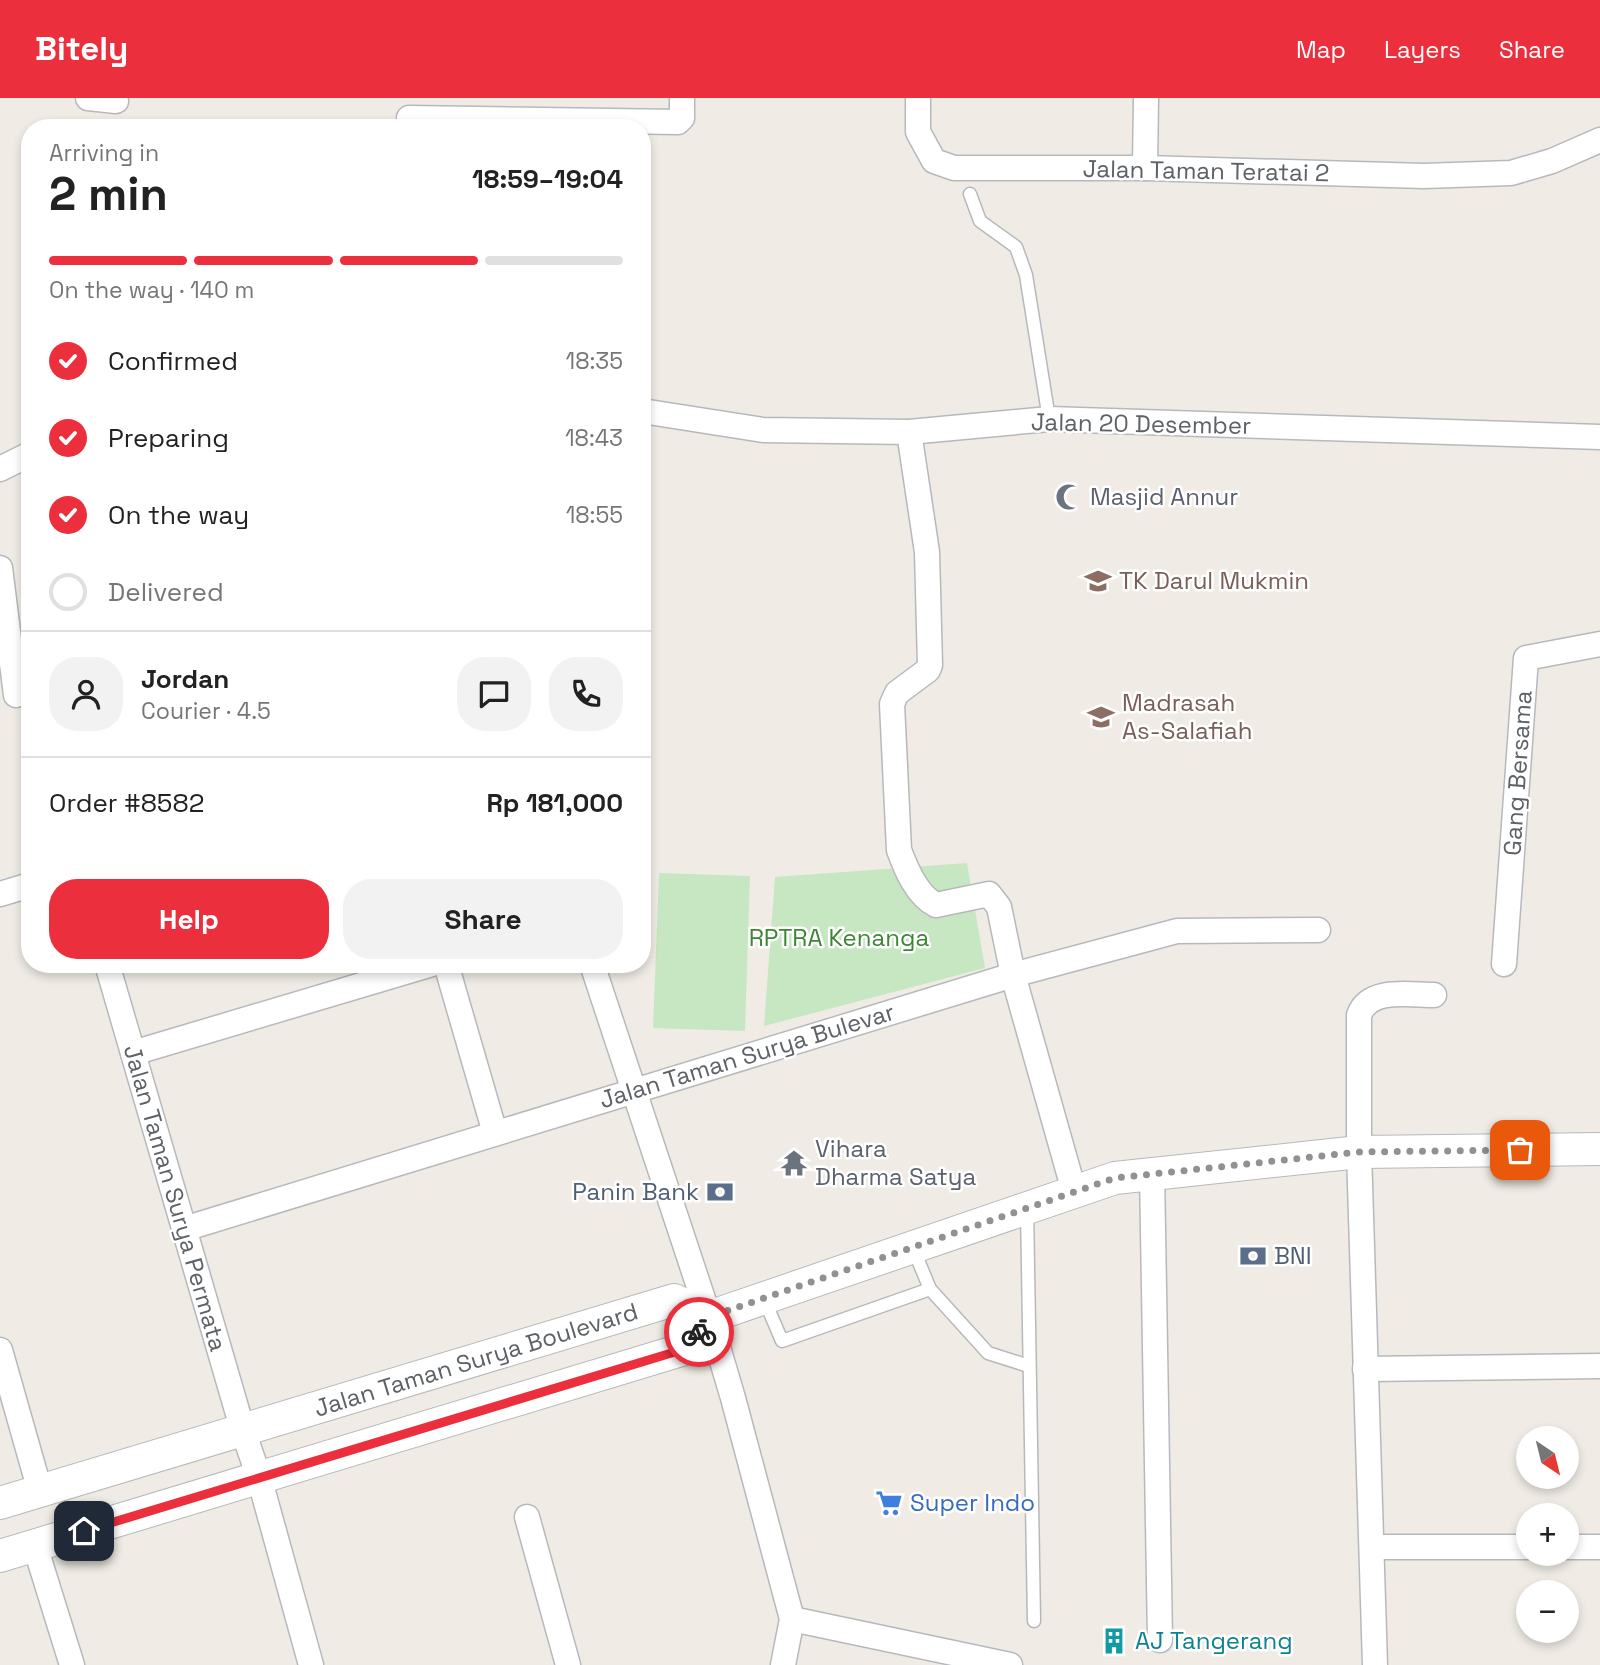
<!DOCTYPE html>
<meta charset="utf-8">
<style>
:root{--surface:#fff;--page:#f2f2f2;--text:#222;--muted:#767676;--line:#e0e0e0;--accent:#ec2f3d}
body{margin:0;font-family:"Space Grotesk",sans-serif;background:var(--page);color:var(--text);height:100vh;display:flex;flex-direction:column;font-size:26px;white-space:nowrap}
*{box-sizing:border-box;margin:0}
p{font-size:23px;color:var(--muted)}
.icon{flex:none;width:38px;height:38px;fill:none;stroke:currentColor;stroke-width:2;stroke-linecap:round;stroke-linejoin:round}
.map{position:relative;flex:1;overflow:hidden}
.drawer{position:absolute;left:21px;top:21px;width:630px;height:854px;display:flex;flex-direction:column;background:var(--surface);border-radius:28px;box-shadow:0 4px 10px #0003}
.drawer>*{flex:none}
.needle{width:46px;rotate:145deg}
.controls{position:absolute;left:1516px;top:1328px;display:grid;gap:14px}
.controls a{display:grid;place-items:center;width:63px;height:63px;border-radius:50%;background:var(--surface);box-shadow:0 4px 10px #0003;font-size:35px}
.pin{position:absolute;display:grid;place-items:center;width:60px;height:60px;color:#fff;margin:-30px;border-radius:14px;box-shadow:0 4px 10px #0006}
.courier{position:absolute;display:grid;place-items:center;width:70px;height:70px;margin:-35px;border:5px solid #ec2f3d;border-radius:50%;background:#fff;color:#222;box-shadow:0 2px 9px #0007}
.headline em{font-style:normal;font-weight:700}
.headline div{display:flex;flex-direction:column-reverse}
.headline{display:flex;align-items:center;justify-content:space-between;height:119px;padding:0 28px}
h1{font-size:46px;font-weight:700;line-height:52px}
.bar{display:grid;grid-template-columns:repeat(4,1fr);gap:10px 7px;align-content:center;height:84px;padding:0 28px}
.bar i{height:9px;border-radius:5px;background:var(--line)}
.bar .on{background:var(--accent)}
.bar p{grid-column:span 4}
.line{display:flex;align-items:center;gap:18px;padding:0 28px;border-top:2px solid var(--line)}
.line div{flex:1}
.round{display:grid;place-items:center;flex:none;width:74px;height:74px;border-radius:28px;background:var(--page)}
ol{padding:0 28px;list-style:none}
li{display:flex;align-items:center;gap:21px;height:77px}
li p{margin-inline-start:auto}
li .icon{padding:7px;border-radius:50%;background:var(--accent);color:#fff;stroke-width:4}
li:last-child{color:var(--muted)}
li i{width:38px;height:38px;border:4px solid var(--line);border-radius:50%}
.cta{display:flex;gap:14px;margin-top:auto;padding:14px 28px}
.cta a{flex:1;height:80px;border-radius:28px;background:var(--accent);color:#fff;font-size:28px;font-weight:700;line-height:80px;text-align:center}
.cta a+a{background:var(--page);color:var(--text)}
header{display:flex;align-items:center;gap:42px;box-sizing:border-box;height:98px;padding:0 35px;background:var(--accent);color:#fff}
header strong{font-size:33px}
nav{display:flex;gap:38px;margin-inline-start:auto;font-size:24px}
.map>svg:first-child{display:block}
.green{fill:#c7e7c2}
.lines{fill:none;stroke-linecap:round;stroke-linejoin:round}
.service-casing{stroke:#b6b9bc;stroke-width:15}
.minor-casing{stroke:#b6b9bc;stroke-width:27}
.tertiary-casing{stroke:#b6b9bc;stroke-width:34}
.service{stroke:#fff;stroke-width:12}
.minor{stroke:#fff;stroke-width:24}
.tertiary{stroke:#fff;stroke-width:32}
.done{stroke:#909292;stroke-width:7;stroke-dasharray:0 12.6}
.route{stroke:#ec2f3d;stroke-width:9}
.labels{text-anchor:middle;stroke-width:5;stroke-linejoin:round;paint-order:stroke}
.street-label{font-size:24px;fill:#5d6266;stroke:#fff}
.worship-label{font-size:24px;fill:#5b616d;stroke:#fff;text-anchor:start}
.education-label{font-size:24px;fill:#785e54;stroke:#fff;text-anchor:start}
.park-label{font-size:24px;fill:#3d8634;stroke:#fff}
.service-label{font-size:24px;fill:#4e5e75;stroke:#fff;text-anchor:end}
.shop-label{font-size:24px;fill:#366cbe;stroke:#fff;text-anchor:start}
.culture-label{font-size:24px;fill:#0d838f;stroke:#fff;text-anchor:start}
</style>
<header>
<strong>Bitely</strong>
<nav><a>Map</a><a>Layers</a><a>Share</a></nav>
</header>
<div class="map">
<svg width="1600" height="1567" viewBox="0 0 1600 1567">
<rect width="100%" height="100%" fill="#f0ece5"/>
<g class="green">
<polygon points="967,765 985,870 764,928 775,779"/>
<polygon points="659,775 750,778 745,933 653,930"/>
</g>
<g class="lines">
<g class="service-casing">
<g id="service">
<polyline points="970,96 980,123 1016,149 1026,177 1049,321"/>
<polyline points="1027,1110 1034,1523"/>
<polyline points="913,1150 930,1191 988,1255 1029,1268"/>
<polyline points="764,1201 782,1243 930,1191"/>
</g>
</g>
<g class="minor-casing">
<g id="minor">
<polyline points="88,0 116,3"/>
<polyline points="918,0 918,34 934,63 954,70 1145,70 1424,78 1511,75 1552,63 1600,42"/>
<polyline points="409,20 678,24 682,20 682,0"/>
<polyline points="1145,70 1146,0"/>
<polyline points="642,313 763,332 909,334 1049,321 1600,339"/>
<path d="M909,334L927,454L930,567L928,572L897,595L892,606L899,752C906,771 917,798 936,807L989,796L999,809L1013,877L1074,1093"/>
<polyline points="0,371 30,356"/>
<polyline points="0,470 16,597"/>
<polyline points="0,796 30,787"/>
<polyline points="107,866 243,1333 259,1379 311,1567"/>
<polyline points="446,866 495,1035"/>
<polyline points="592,866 709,1219 733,1300 792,1521 783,1567"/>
<polyline points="1504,866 1526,560 1600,546"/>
<polyline points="133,955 432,866"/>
<polyline points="1152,1074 1160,1542"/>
<polyline points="184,1131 1013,877 1177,833 1318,832"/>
<polyline points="0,1252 40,1393"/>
<polyline points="1365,1271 1600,1268"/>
<polyline points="527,1419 568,1567"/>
<polyline points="35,1448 72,1567"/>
<polyline points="1372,1449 1528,1449"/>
<polyline points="1566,1449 1600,1449"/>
<polyline points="792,1521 1010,1567"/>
<path d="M1375,1567L1359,1054V917C1369,889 1409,897 1434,897"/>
</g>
</g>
<g class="tertiary-casing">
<g id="tertiary">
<polyline points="709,1219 1115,1080 1359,1054 1600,1051"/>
<polyline points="0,1405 674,1202 709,1219"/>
<polyline points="0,1458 688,1250 709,1219"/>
</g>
</g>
<use href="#service" class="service"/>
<use href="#minor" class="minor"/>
<use href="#tertiary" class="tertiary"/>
</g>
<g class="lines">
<polyline class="done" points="699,1234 709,1219 1115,1080 1359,1054 1520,1052"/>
<polyline class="route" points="84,1433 688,1250 699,1234"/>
</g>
<defs>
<g id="mosque-bare" transform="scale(2.1)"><path d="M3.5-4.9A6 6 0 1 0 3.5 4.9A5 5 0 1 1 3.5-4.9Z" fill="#6b7280" stroke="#fff" stroke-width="2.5" paint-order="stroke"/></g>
<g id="school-bare" transform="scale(2.1)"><path d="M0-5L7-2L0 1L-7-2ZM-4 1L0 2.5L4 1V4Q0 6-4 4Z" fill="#8d6e63" stroke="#fff" stroke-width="2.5" paint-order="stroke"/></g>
<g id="temple-bare" transform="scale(2.1)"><path d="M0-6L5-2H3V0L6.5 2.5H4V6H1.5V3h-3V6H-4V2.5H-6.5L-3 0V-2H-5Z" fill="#6b7280" stroke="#fff" stroke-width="2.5" paint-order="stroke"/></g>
<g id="bank-bare" transform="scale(2.1)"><path d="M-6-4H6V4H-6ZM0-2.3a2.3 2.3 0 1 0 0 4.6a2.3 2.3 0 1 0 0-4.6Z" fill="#5c6f8a" stroke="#fff" stroke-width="2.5" paint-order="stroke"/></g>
<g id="supermarket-bare" transform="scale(2.1)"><path d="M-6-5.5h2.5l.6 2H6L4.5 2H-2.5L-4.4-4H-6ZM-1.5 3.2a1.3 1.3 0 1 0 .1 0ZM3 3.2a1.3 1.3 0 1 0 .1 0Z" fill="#3f7fe0" stroke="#fff" stroke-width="2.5" paint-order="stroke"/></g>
<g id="building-bare" transform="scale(2.1)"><path d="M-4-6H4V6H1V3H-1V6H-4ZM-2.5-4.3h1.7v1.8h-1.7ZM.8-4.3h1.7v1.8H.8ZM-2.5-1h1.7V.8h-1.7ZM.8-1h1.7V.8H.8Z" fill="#0f9aa8" stroke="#fff" stroke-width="2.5" paint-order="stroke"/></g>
</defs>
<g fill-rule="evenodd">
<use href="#mosque-bare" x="1069" y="399"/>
<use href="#school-bare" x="1098" y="483"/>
<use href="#school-bare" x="1101" y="619"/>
<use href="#temple-bare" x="794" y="1065"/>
<use href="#bank-bare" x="720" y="1094"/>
<use href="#bank-bare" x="1253" y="1158"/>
<use href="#supermarket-bare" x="889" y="1405"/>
<use href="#building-bare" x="1114" y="1543"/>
</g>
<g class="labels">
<g class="street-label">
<text transform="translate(1206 73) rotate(1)" y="8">Jalan Taman Teratai 2</text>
<text transform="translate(1141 326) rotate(1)" y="8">Jalan 20 Desember</text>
<text transform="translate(1518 675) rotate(-86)" y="8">Gang Bersama</text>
<text transform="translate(747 958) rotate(-17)" y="8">Jalan Taman Surya Bulevar</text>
<text transform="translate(175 1100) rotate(74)" y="8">Jalan Taman Surya Permata</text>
<text transform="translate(476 1262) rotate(-17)" y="8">Jalan Taman Surya Boulevard</text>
</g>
<g class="worship-label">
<text x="1090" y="407">Masjid Annur</text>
<text x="815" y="1059">Vihara<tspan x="815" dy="28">Dharma Satya</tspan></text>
</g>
<g class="education-label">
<text x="1119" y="491">TK Darul Mukmin</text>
<text x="1122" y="613">Madrasah<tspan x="1122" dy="28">As-Salafiah</tspan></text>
</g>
<g class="park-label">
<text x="839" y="848">RPTRA Kenanga</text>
</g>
<g class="service-label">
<text x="699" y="1102">Panin Bank</text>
<text x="1274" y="1166" text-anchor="start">BNI</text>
</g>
<g class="shop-label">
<text x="910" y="1413">Super Indo</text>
</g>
<g class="culture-label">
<text x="1135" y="1551">AJ Tangerang</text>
</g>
</g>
</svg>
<div class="controls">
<a><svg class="needle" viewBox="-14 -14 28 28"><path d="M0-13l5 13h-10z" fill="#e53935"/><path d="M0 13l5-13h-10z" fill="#767676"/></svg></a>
<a>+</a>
<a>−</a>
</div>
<div class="pin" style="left:1520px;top:1052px;background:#ea580c"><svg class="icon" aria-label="bag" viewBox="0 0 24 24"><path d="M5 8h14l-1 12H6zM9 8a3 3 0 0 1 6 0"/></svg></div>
<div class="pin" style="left:84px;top:1433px;background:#1f2937"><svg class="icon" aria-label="home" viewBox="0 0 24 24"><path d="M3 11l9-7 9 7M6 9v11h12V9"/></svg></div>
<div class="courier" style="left:699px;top:1234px"><svg class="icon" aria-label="bike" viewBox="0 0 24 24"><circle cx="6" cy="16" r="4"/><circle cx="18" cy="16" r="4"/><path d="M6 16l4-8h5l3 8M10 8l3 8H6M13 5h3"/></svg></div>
<section class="drawer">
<div class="headline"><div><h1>2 min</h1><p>Arriving in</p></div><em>18:59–19:04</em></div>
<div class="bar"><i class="on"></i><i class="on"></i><i class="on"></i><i></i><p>On the way · 140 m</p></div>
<ol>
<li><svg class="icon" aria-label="check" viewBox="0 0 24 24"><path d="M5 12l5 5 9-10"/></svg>Confirmed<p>18:35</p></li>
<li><svg class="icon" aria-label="check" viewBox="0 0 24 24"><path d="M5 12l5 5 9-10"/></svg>Preparing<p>18:43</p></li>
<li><svg class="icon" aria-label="check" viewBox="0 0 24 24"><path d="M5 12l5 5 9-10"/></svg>On the way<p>18:55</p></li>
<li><i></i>Delivered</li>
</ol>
<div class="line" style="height:126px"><a class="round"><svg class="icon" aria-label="person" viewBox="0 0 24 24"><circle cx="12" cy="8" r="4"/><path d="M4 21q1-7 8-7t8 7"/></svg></a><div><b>Jordan</b><p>Courier · 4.5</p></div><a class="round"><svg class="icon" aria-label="chat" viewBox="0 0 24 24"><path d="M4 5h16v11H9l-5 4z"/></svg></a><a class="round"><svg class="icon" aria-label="phone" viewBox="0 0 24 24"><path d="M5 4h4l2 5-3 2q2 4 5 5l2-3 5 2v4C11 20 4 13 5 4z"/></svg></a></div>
<div class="line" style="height:91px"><div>Order #8582</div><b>Rp 181,000</b></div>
<div class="cta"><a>Help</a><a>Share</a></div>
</section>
</div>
